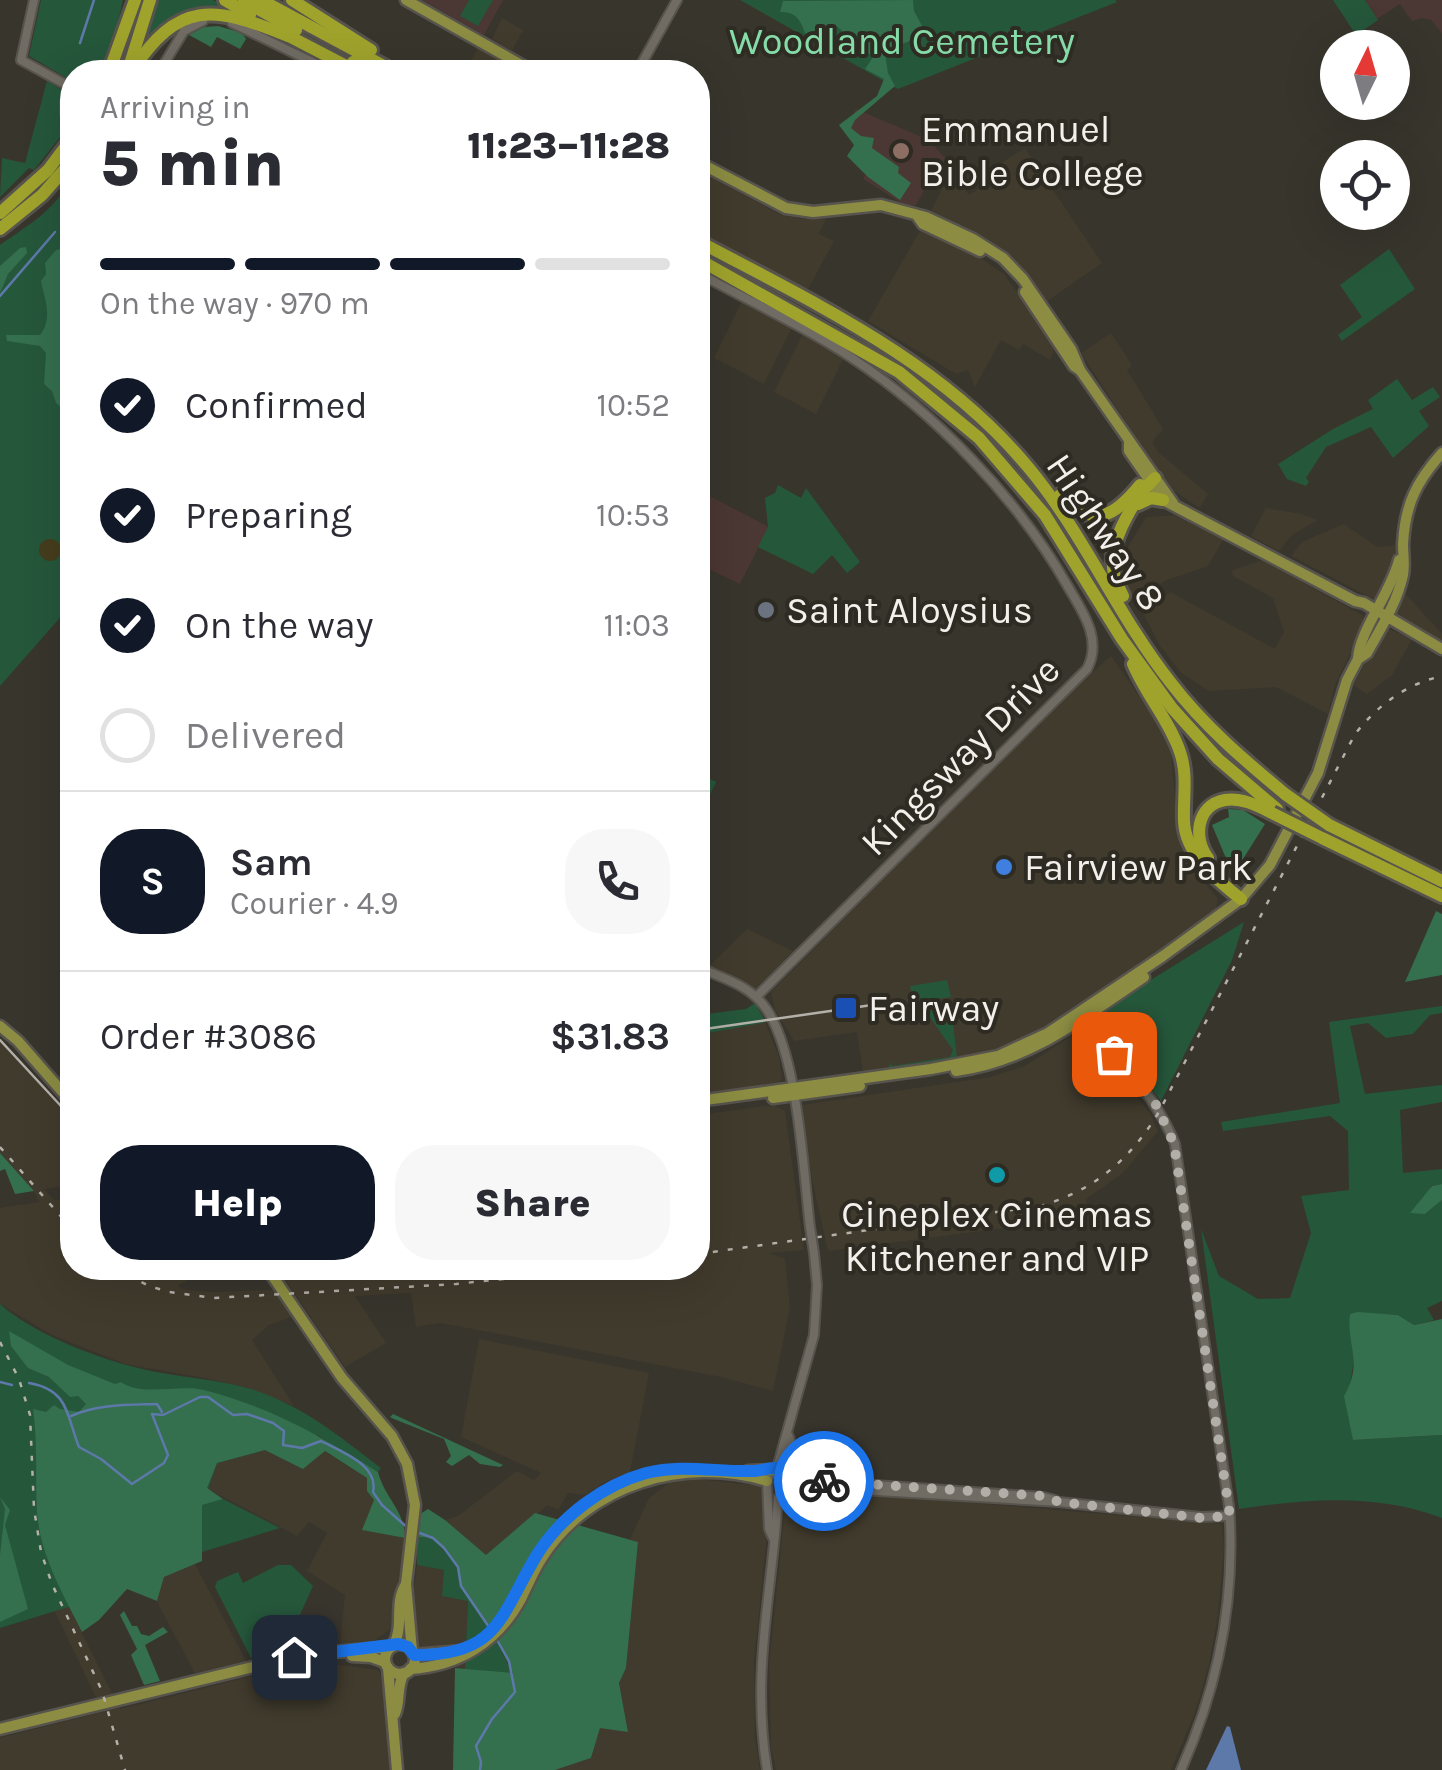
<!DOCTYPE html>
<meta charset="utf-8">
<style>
:root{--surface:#fff;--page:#f7f7f7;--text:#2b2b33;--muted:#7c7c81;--line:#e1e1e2;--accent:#111827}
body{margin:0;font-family:Karla,sans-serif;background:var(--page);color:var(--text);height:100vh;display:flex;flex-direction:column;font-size:38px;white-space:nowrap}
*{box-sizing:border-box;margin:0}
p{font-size:32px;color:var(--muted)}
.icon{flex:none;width:55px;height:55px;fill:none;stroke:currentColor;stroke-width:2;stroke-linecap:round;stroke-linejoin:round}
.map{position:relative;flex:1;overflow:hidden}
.panel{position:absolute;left:60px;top:60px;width:650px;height:1220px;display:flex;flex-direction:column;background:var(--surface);border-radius:40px;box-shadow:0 10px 40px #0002}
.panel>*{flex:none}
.needle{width:65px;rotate:5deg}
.tools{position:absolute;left:1320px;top:30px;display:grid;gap:20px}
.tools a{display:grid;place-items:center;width:90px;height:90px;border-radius:50%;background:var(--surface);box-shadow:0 10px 40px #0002;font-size:50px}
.pin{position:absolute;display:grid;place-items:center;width:85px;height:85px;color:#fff;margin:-42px;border-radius:20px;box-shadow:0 5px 15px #0006}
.courier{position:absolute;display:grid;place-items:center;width:100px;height:100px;margin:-50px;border:8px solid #1a73e8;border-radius:50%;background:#fff;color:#222;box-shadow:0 2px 12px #0007}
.summary em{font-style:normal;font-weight:800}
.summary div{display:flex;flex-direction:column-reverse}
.summary{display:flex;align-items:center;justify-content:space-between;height:170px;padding:0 40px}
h1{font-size:65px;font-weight:800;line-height:75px}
.bar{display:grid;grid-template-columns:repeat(4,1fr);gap:15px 10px;align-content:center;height:120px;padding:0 40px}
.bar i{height:12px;border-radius:8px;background:var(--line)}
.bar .selected{background:var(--accent)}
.bar p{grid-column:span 4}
.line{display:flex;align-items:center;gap:25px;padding:0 40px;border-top:2px solid var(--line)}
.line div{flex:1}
.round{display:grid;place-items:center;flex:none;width:105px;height:105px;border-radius:40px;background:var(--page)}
ol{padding:0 40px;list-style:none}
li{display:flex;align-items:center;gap:30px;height:110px}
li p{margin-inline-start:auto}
li .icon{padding:10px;border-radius:50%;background:var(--accent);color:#fff;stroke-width:4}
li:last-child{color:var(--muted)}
li i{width:55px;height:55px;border:5px solid var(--line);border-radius:50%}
.button{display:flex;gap:20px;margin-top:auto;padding:20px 40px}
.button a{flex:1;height:115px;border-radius:40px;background:var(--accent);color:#fff;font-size:40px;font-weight:800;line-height:115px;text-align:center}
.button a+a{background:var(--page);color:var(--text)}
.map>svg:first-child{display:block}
.built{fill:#413b2d}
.education{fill:#4b3733}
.green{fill:#25573b}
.forest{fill:#346f4e}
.sand{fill:#453d1c}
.water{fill:#5d79aa}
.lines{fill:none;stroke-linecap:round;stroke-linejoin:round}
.stream{stroke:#5d79aa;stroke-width:2.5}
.minor-casing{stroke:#57534d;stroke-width:12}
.major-casing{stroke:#57534d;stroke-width:15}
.highway-casing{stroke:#57534d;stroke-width:18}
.minor{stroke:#706c63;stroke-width:8}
.major{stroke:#8c8d42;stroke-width:10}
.highway{stroke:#9fa32c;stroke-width:12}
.tram{stroke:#b4b1ab;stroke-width:2.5}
.rail{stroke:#b4b1ab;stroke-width:2.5;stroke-dasharray:5 10;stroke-linecap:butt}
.minor-bridge-casing{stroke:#57534d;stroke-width:12;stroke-linecap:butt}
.highway-bridge-casing{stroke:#57534d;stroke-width:18;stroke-linecap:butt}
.minor-bridge{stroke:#706c63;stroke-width:8}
.highway-bridge{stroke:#9fa32c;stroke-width:12}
.done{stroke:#b2afa8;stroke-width:10;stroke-dasharray:0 18}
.route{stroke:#1a73e8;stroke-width:12}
.education-dot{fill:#8d6e63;stroke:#2e2b23;stroke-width:4}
.worship-dot{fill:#6b7280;stroke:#2e2b23;stroke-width:4}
.shop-dot{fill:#3f7fe0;stroke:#2e2b23;stroke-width:4}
.transit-dot{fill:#1a4fb4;stroke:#2e2b23;stroke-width:4}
.culture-dot{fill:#0f9aa8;stroke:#2e2b23;stroke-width:4}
.labels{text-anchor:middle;stroke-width:8;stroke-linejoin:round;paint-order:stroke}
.park-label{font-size:38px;fill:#85dca9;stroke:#2e2b23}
.poi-label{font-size:38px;fill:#f3f0eb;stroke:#2e2b23;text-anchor:start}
.street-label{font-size:38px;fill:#f3f0eb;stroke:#2e2b23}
</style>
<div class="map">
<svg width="1442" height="1770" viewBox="0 0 1442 1770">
<rect width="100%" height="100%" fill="#38352d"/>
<g class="built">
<polygon points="502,18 523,30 512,51 492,39"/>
<polygon points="478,48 519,72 465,72"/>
<polygon points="1025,148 1102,263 1046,302 1011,258 988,241 930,213 951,171 969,195 1002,174 998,165"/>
<polygon points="698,170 777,213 800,219 826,219 819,234 834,241 807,291 698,232"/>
<polygon points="922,227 972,252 1004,274 1055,346 1050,360 1023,344 1019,350 1001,340 975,387 968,370 956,374 868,321"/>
<polygon points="742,301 792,327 764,384 714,358"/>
<polygon points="803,333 844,357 816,414 774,392"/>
<polygon points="1111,333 1132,365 1127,370 1163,429 1152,442 1158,452 1208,494 1200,508 1168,487 1081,353"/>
<polygon points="1266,508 1302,514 1318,520 1292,535 1279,551 1251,536"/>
<polygon points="1176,515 1223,540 1208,566 1164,581 1138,605 1121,576 1122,557 1146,517"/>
<polygon points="1344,524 1377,547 1397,545 1394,567 1377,601 1291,556 1302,542"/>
<polygon points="1262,560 1362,615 1366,621 1335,685 1328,714 1276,687 1209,691 1181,673 1160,646 1144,615 1170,592 1275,649 1284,632 1273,598 1233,576 1231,571"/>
<polygon points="1403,591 1442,634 1442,641 1397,615"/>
<polygon points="1389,629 1412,639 1392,675 1367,694 1353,685 1381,634"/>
<polygon points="1111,656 1170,740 1178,836 1183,855 1218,899 1216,909 1149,959 1036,1033 1000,1050 863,1072 857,1032 794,1041 775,1010 771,992 1069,693"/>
<polygon points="747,929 793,951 755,989 708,967"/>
<polygon points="762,1014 779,1057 782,1079 778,1086 698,1096 698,1023"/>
<polygon points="1084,1028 1150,1114 1158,1131 1123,1173 1086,1199 1088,1217 828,1251 812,1180 800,1111 802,1105 990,1077 1025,1066"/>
<polygon points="0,1041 72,1120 72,1185 44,1189 54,1200 72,1198 72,1268 208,1268 179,1285 181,1289 209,1292 273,1290 294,1316 269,1325 252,1340 294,1406 251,1389 205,1378 125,1364 52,1335 0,1304 0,1208 39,1202 34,1191 0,1153"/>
<polygon points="774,1105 785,1111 804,1250 769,1253 785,1259 790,1307 773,1391 721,1377 478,1330 440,1323 416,1327 411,1293 355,1296 386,1343 345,1367 277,1268 698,1268 698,1245 703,1243 698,1229 698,1115"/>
<polygon points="0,1334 54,1577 120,1709 312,1661 378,1670 390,1690 391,1770 0,1770 0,1738 103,1712 44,1589"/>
<polygon points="479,1339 649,1373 630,1472 605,1482 585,1495 568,1493 558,1510 548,1505 486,1556 445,1520 458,1516 517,1471 534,1480 541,1473 461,1437"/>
<polygon points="265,1450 303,1469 324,1451 367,1478 374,1500 363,1530 405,1538 392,1628 372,1642 340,1644 345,1595 307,1571 327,1533 309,1522 297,1536 206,1488 216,1463"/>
<polygon points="677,1477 772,1487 754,1663 755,1737 760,1770 555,1770 591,1758 600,1727 628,1731 619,1683 626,1668 638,1542 630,1539 649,1498"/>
<polygon points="787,1487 1222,1524 1224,1550 1218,1616 1209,1665 1195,1713 1171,1770 776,1770 771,1748 769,1665"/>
<polygon points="195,1564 246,1661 195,1673 157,1602 164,1577"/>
<polygon points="417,1565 445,1570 468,1601 465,1669 420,1660 413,1633 412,1602"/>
</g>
<g class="education">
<polygon points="422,0 503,0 484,35"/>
<polygon points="1365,0 1442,0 1442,33 1431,20 1421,18 1412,21 1400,4 1377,19"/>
<polygon points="856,109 929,140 946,159 935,171 916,205 905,205 863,179 866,172 856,166 867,144 845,132"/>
<polygon points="698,490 769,527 740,584 698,564"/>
</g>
<g class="green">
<polygon points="41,0 123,0 114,40 101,72 72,72 72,81 29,56"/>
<path d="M156,0H213L230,9C187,6 170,15 141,46Z"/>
<polygon points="469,0 493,0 478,26 460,16"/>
<polygon points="740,0 1115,0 1117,2 898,89"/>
<polygon points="1333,0 1365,0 1378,20 1356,35"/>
<polygon points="47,81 72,96 72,122 34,170 29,168 0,197 2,158 25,163"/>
<path d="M72,178V604L0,686V245C33,222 52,212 72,178Z"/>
<polygon points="1389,249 1415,289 1342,341 1338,335 1362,317 1340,285"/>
<polygon points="1397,379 1412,400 1433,387 1440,397 1419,411 1429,426 1393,458 1371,427 1326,447 1306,478 1309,482 1306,486 1287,479 1278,464 1333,429 1373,409 1368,400"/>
<polygon points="778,485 801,498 806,488 860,562 847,573 832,555 813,574 758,547 768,527 765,498 775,493"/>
<polygon points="698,773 716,782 698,818"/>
<polygon points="1244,922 1232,960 1161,1101 1098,1023 1101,1011"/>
<polygon points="947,980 951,997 926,1001 912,996 910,986"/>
<polygon points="755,1003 766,1022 698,1035 698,1015 746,1009"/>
<polygon points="951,1006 957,1058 889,1068 890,1062 892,1066 950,1057 953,1050 926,1012"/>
<path d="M1442,1006V1013L1430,1015L1413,1034L1386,1038L1368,1023L1350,1026L1365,1094L1442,1085V1102L1400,1110L1403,1173L1442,1169V1184L1431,1186L1425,1214L1442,1200V1301L1427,1308L1434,1320L1414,1325L1398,1315L1384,1314L1350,1334L1355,1350L1350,1387L1353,1440L1442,1435V1518C1376,1493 1308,1499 1239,1509L1201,1229L1219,1276L1258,1299L1290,1298L1311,1233L1301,1196L1349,1190L1348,1131L1330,1116L1223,1131L1221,1122L1340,1103L1329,1022Z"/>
<path d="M0,1304C32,1332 83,1352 123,1364C165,1377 209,1377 251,1389C302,1405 339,1436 381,1468L378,1472L317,1435L303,1469L265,1450L217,1463L203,1504L223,1499L280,1528L202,1552L127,1589L0,1628Z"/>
<polygon points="417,1537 433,1538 458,1567 461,1586 488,1624 513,1674 465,1669 468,1601 442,1596 444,1570 417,1565"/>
<polygon points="278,1565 291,1565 313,1586 290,1637 251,1658 215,1587 217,1581 238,1572 243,1583"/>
</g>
<g class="forest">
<path d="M913,0L914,11L927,35L888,49L885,54L888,73L895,86L855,120L851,128L861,136L874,138L872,148L899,167L898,173L911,183L900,200L868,177L847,156L854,145L839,125L877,96L884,79L865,69L873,57L834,24L823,43L805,33C800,19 796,12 780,12L783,1Z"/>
<polygon points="218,26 242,33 246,39 240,49 217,37 211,47 189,35 204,27"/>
<path d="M72,235V440L69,438L67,412L56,403L52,391L44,384L46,353L40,346L7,341L6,335H40C53,318 45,301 41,281L46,274L45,263L56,250L66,248V238Z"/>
<polygon points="26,247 27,253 8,274 0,293 0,266 20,248"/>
<polygon points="1228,809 1243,810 1265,824 1238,867 1225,856 1212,825 1229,817"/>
<polygon points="1436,911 1442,914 1442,975 1405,982"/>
<polygon points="0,1153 34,1191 15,1194 5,1169 0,1171"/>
<polygon points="1442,1184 1442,1200 1425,1214 1410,1213 1432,1186"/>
<path d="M1358,1312L1398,1315L1414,1325L1442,1319V1435L1353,1440L1344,1396C1364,1363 1346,1344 1350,1314Z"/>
<path d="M9,1331L68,1365L115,1384L121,1382C141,1397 178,1384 204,1390C270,1407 321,1436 378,1472C385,1499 405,1510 405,1538L362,1530L374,1500L367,1491V1478L325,1451L303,1469L265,1450L217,1463L207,1488L223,1499L202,1505V1561L164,1577L157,1601L127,1589L99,1620L82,1632C63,1594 40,1555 37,1512C35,1477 38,1444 33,1409L46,1412L54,1405L60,1409L79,1412L86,1404L78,1396L70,1397L49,1377L28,1368L11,1346Z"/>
<polygon points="393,1414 503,1465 500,1467 480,1464 469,1455 452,1466 446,1462 451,1456 444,1439 394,1419 390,1417"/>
<polygon points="0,1497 10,1510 5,1525 28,1609 0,1622 0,1555 5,1509"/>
<polygon points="428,1509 445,1520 486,1555 535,1513 638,1542 626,1668 619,1683 628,1732 600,1728 591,1758 555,1770 453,1770 455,1668 513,1673 488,1624 461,1586 458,1567 434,1538 417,1537 420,1514"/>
<polygon points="124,1611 132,1626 137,1626 141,1634 149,1636 163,1627 168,1632 145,1645 160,1681 144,1685 131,1655 137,1649 120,1615"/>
</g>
<circle class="sand" cx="50" cy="550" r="11"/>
<polygon class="water" points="1227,1726 1230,1727 1241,1770 1206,1770"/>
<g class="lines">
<g class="stream">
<polyline points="80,43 94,0"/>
<polyline points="61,116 61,100"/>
<polyline points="0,296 55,232"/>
<polyline points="0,1382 12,1385"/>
<path d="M29,1383C69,1390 66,1414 79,1447L101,1459L132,1484L164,1463L168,1455L152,1414L163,1415L200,1397H208L233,1415L247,1414L273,1423L284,1431L283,1445L302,1448L321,1441C342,1452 379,1465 373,1492L382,1505L409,1529"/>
<path d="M71,1416C98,1404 128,1405 157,1404L162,1412"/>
<polyline points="417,1532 433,1538 444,1548 458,1567 461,1586 493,1633"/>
<polyline points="480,1770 481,1762 476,1746 492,1719 515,1692 509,1661 497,1640"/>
</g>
<g class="minor-casing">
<g id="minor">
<polyline points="34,0 21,60 72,88"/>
<polyline points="232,23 333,72"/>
<polyline points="159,72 184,31 203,21"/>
<polyline points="637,72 677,0"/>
<path d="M698,273C749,301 804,326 852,358C934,412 1019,500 1067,585C1082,611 1103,639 1087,669L756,997"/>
<path d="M698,967C719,977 743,983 759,1000C798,1039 803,1171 810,1227"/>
<path d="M1088,1015C1116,1060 1155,1093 1175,1144L1229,1506C1236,1597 1218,1687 1181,1770"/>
<polyline points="777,1468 814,1335 817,1285 814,1253"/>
<polyline points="791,1475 805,1480 1043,1497 1055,1500"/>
<polyline points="786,1489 828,1488 1059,1502 1201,1517 1229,1516"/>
<polyline points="773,1538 769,1529 767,1480 775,1469"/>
<path d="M767,1770C751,1671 772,1594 778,1498L791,1482C789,1468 795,1448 788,1435"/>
</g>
</g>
<g class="major-casing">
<g id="major">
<polyline points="406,0 534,72"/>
<polyline points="698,162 786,208 813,212 881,205 926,217 973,239 1003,258 1023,279 1071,349 1080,370"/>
<polyline points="918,217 923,224 980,251"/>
<polyline points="1025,292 1074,366 1080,370 1173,503"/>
<polyline points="1129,444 1129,451 1163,500 1355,601 1364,603 1442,649"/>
<path d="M1358,659C1359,631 1391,593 1399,560"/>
<polyline points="0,1026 18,1041 72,1103"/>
<path d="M956,1071C1030,1061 1083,1018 1144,977"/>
<polyline points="773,1098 860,1086"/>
<path d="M698,1101L931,1069L998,1056L1048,1033L1163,956L1241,899L1270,865L1318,773L1347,680L1358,659L1367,653C1381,628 1397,603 1403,575C1405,564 1403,555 1403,544C1405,505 1416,482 1442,453"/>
<polyline points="267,1268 342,1378 392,1436 407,1464 415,1505 406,1584 412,1651"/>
<polyline points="748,1471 772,1470"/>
<circle cx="400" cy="1659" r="15"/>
<path d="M393,1646C405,1626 393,1604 406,1584"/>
<polyline points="414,1655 462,1651"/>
<polyline points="352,1656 371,1657 385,1662"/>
<polyline points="388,1668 397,1770"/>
<path d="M410,1669C459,1666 498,1642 521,1599C528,1585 534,1570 542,1558C589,1484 684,1456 767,1481"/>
<path d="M395,1714C401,1700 396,1687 404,1673"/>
<polyline points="0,1729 302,1655 391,1647"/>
</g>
</g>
<g class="highway-casing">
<g id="highway">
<polyline points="225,0 250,15"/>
<polyline points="261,0 395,72"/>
<polyline points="292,0 371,50"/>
<polyline points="244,1 296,30"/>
<polyline points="281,32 358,72"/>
<polyline points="131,61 150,0"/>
<polyline points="353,62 373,72"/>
<polyline points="109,72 135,0"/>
<path d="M131,72C179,0 212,5 288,36"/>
<polyline points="0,213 48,170 72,138"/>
<polyline points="0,229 42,195 72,161"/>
<path d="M698,241C816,304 940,361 1028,467C1084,534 1117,615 1171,683C1204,726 1244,760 1285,794"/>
<polyline points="698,259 899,372 979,438 1045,515 1122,639 1172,708 1218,759 1277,809"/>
<path d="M1060,495C1093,529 1113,518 1140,485"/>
<polyline points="1138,504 1151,498 1163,500"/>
<path d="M1123,596C1117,584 1111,571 1113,557C1115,532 1137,495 1155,478"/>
<path d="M1133,664C1146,695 1169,720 1180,752C1188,775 1183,797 1184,821C1185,854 1217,880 1241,899"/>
<polyline points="1329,825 1442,881"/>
<polyline points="1322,838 1442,896"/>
<path d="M1208,858C1193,839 1196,805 1225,800C1241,797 1258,806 1272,813"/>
</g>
</g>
<use href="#minor" class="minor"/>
<use href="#major" class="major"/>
<use href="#highway" class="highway"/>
<g class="tram">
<polyline points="698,1030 872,1005"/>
<polyline points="0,1040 72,1118"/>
</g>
<g class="rail">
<polyline points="0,1147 72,1229"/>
<path d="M698,1254L1040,1206C1094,1191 1132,1158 1160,1110L1355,734C1378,705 1406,684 1442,676"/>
<polyline points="115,1268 149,1286 169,1292 214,1298 456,1284 605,1268"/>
<polyline points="0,1342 19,1379 30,1415 34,1509 41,1552 52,1584 102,1691 125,1770"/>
</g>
<g class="minor-bridge-casing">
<polyline id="minor-bridge" points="810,1227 814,1253"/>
</g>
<g class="highway-bridge-casing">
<g id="highway-bridge">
<polyline points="1285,794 1329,825"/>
<polyline points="1272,813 1322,838"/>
</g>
</g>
<use href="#minor-bridge" class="minor-bridge"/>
<use href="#highway-bridge" class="highway-bridge"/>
</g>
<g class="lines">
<polyline class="done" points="824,1481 1043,1496 1059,1502 1201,1518 1230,1516 1174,1144 1157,1106 1114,1054"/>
<path class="route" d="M294,1657L398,1644L408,1647L414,1655C500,1656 500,1615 538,1553C562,1516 603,1485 646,1473C682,1464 716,1472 752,1471C761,1471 774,1466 782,1468C784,1469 792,1476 794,1477C803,1482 814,1480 824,1481"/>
</g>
<circle class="education-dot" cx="901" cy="151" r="10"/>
<circle class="worship-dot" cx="766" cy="610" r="10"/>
<circle class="shop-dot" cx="1004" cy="867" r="10"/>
<rect class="transit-dot" x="834" y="996" width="24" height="24" rx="5"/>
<circle class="culture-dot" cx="997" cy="1175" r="10"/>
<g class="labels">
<g class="park-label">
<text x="902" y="54">Woodland Cemetery</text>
</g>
<g class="poi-label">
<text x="921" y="142">Emmanuel<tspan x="921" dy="44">Bible College</tspan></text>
<text x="786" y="623">Saint Aloysius</text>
<text x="1024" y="880">Fairview Park</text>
<text x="868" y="1021">Fairway</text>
<text x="997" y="1227" text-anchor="middle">Cineplex Cinemas<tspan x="997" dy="44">Kitchener and VIP</tspan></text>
</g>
<g class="street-label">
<text transform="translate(1106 532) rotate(56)" y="13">Highway 8</text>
<text transform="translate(960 756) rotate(-45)" y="13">Kingsway Drive</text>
</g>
</g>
</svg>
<div class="tools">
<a><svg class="needle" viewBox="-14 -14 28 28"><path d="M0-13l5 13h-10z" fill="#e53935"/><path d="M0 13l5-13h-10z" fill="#7c7c81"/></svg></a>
<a><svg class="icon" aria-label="locate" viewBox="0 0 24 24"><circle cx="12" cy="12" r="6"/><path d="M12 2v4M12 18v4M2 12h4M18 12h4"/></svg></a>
</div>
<div class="pin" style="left:1114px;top:1054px;background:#ea580c"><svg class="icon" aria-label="bag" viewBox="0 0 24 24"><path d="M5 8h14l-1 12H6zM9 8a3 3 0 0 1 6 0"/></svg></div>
<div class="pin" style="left:294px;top:1657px;background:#1f2937"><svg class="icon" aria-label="home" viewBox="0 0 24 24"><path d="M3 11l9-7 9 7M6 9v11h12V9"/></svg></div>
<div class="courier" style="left:824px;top:1481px"><svg class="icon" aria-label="bike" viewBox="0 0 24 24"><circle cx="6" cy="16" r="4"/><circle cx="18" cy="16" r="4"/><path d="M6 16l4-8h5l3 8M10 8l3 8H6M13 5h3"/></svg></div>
<section class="panel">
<div class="summary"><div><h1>5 min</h1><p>Arriving in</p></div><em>11:23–11:28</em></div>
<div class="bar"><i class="selected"></i><i class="selected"></i><i class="selected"></i><i></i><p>On the way · 970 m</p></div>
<ol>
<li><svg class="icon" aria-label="check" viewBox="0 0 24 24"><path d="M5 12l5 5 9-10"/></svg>Confirmed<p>10:52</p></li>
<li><svg class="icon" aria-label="check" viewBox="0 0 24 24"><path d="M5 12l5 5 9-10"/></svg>Preparing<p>10:53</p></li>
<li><svg class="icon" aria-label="check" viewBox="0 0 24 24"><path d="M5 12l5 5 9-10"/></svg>On the way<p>11:03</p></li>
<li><i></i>Delivered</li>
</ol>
<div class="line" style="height:180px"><b class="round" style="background:var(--accent);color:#fff">S</b><div><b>Sam</b><p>Courier · 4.9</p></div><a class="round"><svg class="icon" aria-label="phone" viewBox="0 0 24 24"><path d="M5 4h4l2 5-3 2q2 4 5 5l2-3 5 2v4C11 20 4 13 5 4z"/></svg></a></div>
<div class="line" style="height:130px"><div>Order #3086</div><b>$31.83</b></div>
<div class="button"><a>Help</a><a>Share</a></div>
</section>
</div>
